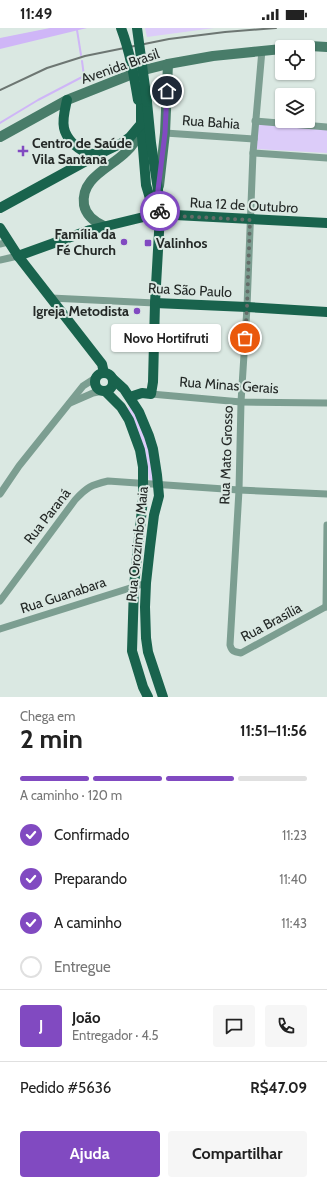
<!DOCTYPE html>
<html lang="pt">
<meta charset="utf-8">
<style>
:root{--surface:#fff;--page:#f6f6f6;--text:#222;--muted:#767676;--line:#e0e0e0;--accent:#814ac1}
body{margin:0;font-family:Cabin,sans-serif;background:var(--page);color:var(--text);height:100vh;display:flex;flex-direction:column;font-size:15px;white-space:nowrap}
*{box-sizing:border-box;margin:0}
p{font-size:13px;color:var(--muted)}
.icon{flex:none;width:22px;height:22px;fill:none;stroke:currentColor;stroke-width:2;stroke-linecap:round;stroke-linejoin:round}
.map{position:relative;height:669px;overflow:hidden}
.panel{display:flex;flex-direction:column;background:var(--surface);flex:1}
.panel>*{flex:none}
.buttons{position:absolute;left:275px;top:12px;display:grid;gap:8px}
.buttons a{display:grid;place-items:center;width:40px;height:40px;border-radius:4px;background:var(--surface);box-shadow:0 1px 3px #0004;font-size:20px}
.pin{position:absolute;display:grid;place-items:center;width:34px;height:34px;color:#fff;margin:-17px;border:2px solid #fff;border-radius:50%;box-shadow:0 1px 4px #0007}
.courier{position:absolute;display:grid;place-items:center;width:40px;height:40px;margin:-20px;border:3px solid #814ac1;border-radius:50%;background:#fff;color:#222;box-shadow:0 1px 5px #0007}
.bubble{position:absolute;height:28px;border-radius:4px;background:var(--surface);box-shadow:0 1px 3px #0004;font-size:13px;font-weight:700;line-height:28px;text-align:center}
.summary em{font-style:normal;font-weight:700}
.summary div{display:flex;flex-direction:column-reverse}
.summary{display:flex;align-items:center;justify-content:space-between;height:68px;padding:0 20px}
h1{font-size:26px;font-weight:700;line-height:30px}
.bar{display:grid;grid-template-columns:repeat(4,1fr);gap:6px 4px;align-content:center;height:48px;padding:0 20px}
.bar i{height:5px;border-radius:3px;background:var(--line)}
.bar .on{background:var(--accent)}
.bar p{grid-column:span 4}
.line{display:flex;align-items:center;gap:10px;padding:0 20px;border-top:1px solid var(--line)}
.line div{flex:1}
.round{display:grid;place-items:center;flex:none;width:42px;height:42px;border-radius:4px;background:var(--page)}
ol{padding:0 20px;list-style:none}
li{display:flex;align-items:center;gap:12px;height:44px}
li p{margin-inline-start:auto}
li .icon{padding:4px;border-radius:50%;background:var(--accent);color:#fff;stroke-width:4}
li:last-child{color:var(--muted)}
li i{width:22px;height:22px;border:2px solid var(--line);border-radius:50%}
.primary-button{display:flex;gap:8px;margin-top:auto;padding:8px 20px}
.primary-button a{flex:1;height:46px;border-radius:4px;background:var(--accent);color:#fff;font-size:16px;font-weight:700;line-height:46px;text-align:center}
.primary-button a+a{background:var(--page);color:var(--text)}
.status{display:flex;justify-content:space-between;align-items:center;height:28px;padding:0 20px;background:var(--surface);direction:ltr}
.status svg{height:11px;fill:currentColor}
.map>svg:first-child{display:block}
.green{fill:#dcccf9}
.water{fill:#cfb6f7}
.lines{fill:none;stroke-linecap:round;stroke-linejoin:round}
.stream{stroke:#cfb6f7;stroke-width:2}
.minor{stroke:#7c9e91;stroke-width:7}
.secondary{stroke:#487c69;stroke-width:10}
.primary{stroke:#19634d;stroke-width:10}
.rail{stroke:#6d7672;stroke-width:2}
.primary-bridge{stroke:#19634d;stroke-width:10}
.done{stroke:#646c68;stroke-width:4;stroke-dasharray:0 7.2}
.route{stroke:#814ac1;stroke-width:5}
.poi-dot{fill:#814ac1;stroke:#dae8e2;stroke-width:1.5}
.labels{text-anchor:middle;stroke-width:4;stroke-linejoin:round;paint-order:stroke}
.street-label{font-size:14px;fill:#242927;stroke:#dae8e2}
.poi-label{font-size:14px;font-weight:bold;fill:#242927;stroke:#dae8e2;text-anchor:start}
</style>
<div class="status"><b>11:49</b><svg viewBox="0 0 49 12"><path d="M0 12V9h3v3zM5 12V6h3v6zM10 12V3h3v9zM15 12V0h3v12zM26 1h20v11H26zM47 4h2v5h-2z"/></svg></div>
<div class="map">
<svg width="327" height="669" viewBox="0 0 327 669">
<rect width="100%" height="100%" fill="#dae8e2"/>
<g class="green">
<polygon points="145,0 214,0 147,9"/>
<polygon points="257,94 327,99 327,125 256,121"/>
<polygon points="131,378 144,405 150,422 153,452 151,453 149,451 145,422 134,395 127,381 129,381 128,379"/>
</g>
<polygon class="water" points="50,0 87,0 0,21 0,10"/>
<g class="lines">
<g class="stream">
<polyline points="77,2 81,27"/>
<polyline points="0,95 38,72 84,48 82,33"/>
</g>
<g class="minor">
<path d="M262,22L253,125L247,279L241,374L239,462L230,617C232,624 235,624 241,625L327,578"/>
<polyline points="255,93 327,99"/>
<polyline points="165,105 254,111"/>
<polyline points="253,125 327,130"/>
<polyline points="0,216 8,214"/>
<polyline points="0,232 18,228"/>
<polyline points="51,270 155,275"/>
<polyline points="151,366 241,374 327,375"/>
<polyline points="70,375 93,365 103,363"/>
<polyline points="0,466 19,438 83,358 97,349"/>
<path d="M0,573L75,472C87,459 91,457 108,453L239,462L327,466"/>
<polyline points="326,579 327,497"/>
<polyline points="0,601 146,555"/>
</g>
<g class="secondary">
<polyline points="298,19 310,18 327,19"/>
<polyline points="0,109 67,72 140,43 168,36 213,28 282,21"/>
<polyline points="159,158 165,105 168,36"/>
<path d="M104,198C95,194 86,187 84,177C80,150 110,140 126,124C134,117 136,111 141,101"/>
</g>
<g class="primary">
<path d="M67,72C65,81 62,91 64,100C66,110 76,120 85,124C89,125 93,126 97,127"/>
<polyline points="141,96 146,157 152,177 160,187"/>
<polyline points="0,180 97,127 122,115 130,109 141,96 141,72"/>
<polyline points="0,200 18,228 102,336 104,345"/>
<polyline points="18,228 90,202 156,186 327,195"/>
<polyline points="155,275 247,279 327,284"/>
<circle cx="104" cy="354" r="9"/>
<polyline points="113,351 124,361 139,384 149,408 153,421 157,447 159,468 154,487 150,519 146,555 145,579 146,610 148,624 163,669"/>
<polyline points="105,363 121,379 129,392 140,422 143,439 143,471 134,558 132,623 143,659 148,669"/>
<polyline points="130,369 142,365 151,366 153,354 155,275 160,187 158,162 151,115 147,74"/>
</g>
<polyline class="rail" points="0,62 47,40 85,28 169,11 225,4 276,0"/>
<g class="primary-bridge">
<path d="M121,0C130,24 134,48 138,72"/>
<polyline points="137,0 147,74"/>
</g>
</g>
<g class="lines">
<polyline class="done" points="160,183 160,187 250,192 247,279 245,310"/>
<polyline class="route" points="160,183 158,162 165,105 167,63"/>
</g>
<g class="poi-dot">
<path d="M21 117h4v4h4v4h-4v4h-4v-4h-4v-4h4z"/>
<circle cx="124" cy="214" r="4"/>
<rect x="144" y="211" width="8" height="8" rx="2"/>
<circle cx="137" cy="283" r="4"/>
</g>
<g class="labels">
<g class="street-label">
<text transform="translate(120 38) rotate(-19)" y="5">Avenida Brasil</text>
<text transform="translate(211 94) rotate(4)" y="5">Rua Bahia</text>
<text transform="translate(244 177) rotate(3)" y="5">Rua 12 de Outubro</text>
<text transform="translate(190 262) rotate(3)" y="5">Rua São Paulo</text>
<text transform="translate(229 357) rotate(4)" y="5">Rua Minas Gerais</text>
<text transform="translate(226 427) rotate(-88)" y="5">Rua Mato Grosso</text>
<text transform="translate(47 488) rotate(-52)" y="5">Rua Paraná</text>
<text transform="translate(137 516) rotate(-84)" y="5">Rua Orozimbo Maia</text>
<text transform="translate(63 567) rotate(-18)" y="5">Rua Guanabara</text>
<text transform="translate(271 594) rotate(-28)" y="5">Rua Brasília</text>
</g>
<g class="poi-label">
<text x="32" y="120">Centro de Saúde<tspan x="32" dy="16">Vila Santana</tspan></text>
<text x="116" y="211" text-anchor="end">Família da<tspan x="116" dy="16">Fé Church</tspan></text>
<text x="156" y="220">Valinhos</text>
<text x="129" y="288" text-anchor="end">Igreja Metodista</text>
</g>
</g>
</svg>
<div class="buttons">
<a><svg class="icon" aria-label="locate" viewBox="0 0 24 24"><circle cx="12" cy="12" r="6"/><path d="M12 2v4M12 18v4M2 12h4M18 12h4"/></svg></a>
<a><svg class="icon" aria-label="layers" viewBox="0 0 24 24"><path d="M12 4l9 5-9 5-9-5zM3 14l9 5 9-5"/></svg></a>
</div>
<div class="pin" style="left:245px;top:310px;background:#ea580c"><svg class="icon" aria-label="bag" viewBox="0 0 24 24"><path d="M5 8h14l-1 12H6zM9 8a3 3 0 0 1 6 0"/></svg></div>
<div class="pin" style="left:167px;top:63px;background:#1f2937"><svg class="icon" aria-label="home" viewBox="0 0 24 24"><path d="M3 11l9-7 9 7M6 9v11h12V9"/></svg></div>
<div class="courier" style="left:160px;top:183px"><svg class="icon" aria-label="bike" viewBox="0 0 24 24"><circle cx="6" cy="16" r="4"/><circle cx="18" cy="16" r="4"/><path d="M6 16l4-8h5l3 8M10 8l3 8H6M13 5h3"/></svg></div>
<div class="bubble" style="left:111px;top:296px;width:110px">Novo Hortifruti</div>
</div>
<section class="panel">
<div class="summary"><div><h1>2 min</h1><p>Chega em</p></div><em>11:51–11:56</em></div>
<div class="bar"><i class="on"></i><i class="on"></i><i class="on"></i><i></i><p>A caminho · 120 m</p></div>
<ol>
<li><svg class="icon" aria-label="check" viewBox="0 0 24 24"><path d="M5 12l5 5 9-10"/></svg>Confirmado<p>11:23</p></li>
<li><svg class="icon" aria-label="check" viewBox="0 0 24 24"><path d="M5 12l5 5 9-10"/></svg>Preparando<p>11:40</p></li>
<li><svg class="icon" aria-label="check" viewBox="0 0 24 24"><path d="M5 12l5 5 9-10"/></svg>A caminho<p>11:43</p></li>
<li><i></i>Entregue</li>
</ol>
<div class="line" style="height:72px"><b class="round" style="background:var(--accent);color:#fff">J</b><div><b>João</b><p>Entregador · 4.5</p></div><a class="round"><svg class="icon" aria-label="chat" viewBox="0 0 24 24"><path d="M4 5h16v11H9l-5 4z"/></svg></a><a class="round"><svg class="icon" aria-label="phone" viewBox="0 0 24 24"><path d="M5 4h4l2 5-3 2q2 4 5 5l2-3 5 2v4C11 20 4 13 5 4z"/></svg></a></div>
<div class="line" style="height:52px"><div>Pedido #5636</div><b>R$47.09</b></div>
<div class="primary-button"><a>Ajuda</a><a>Compartilhar</a></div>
</section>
